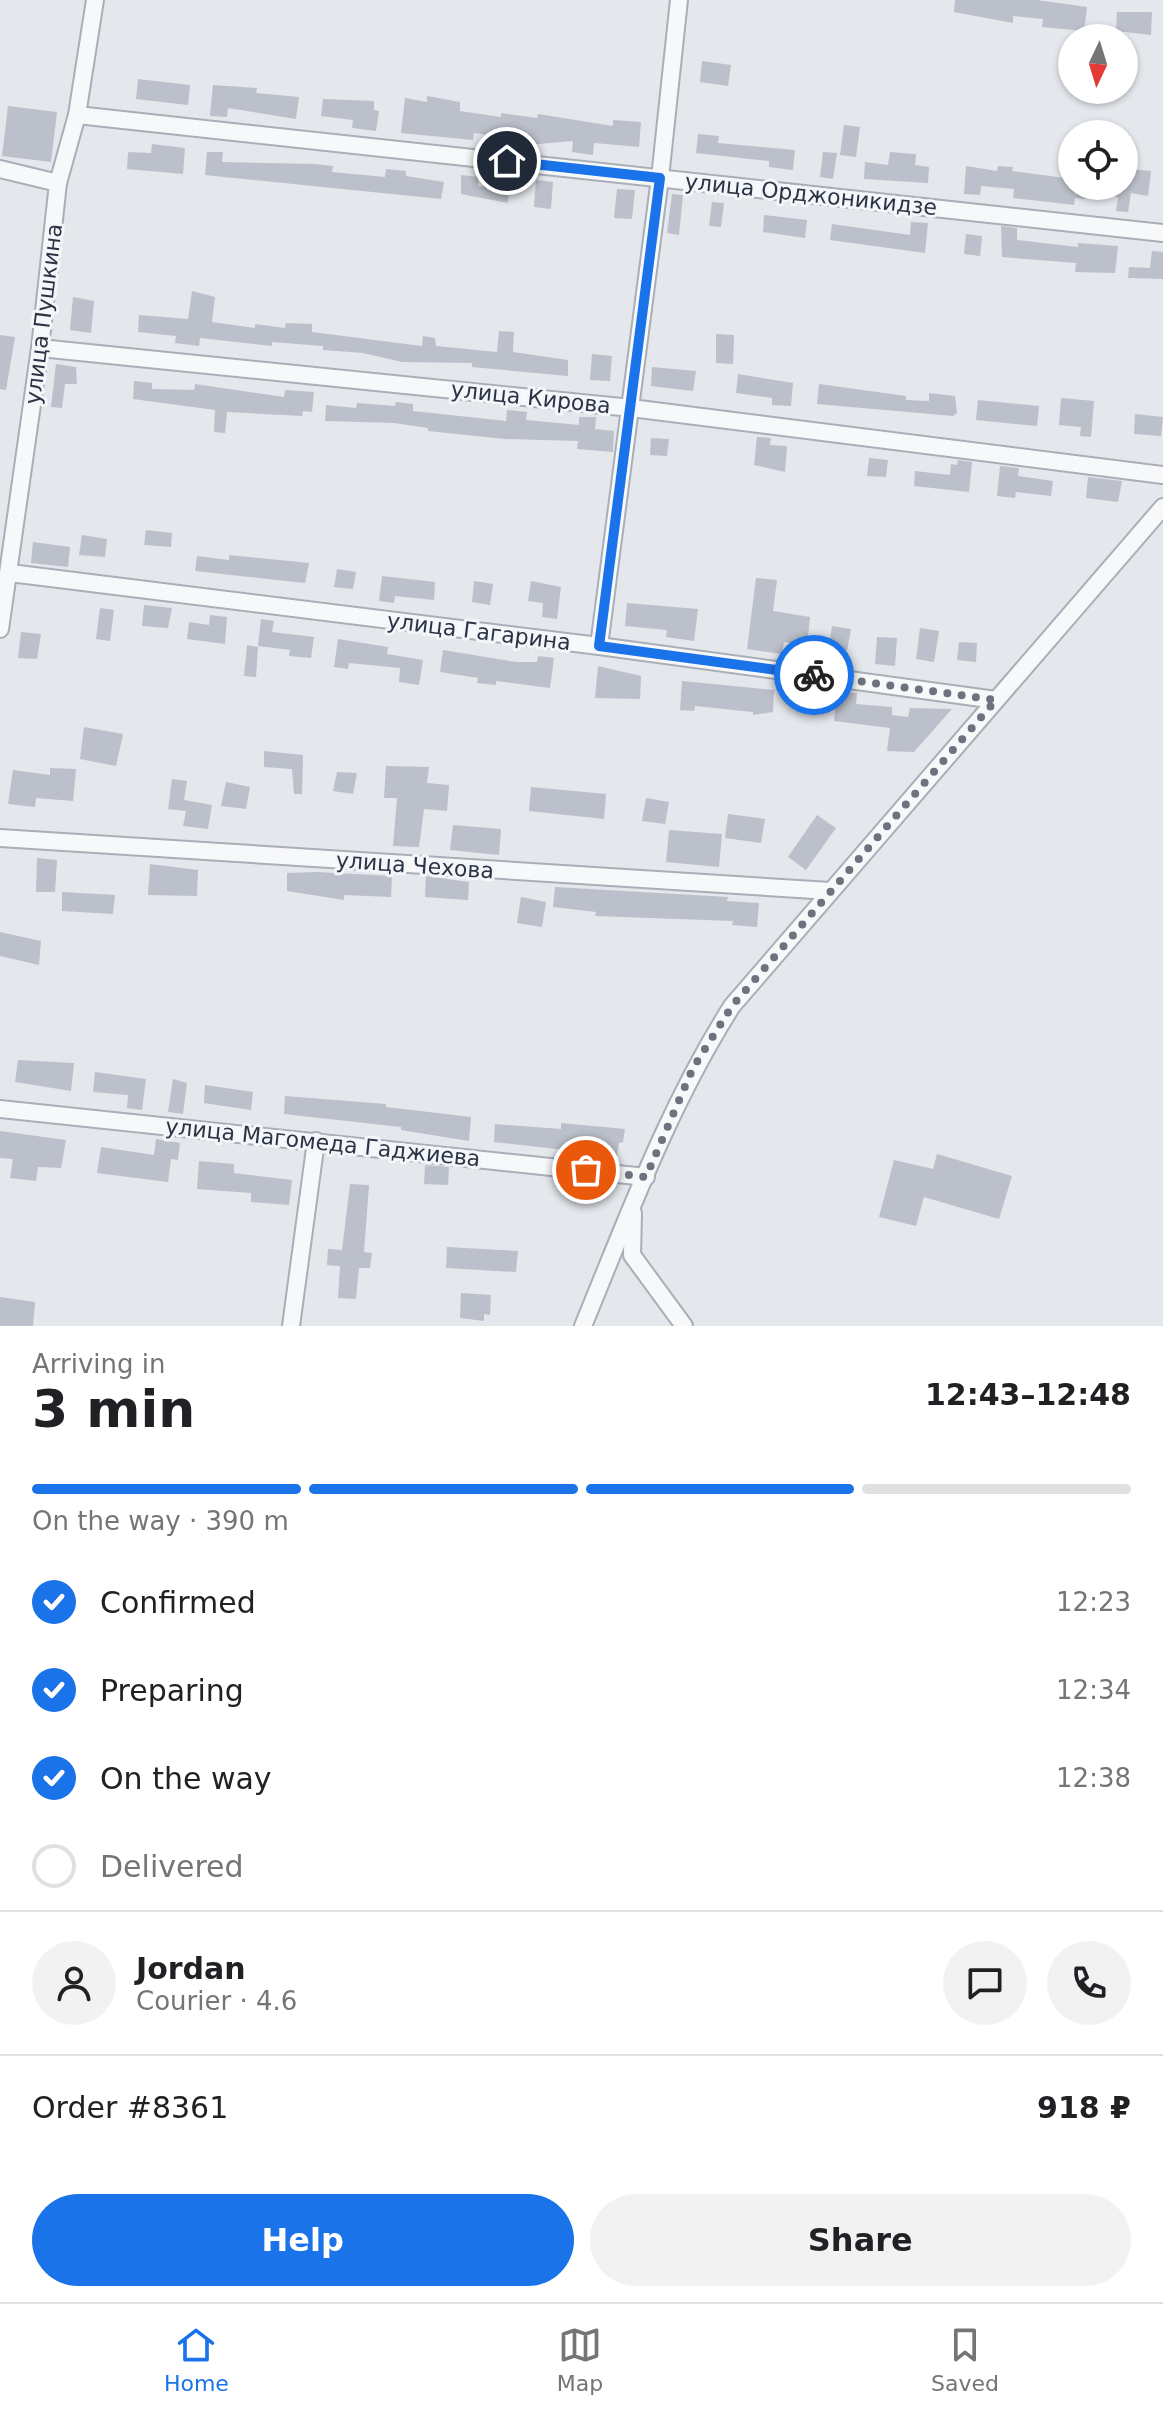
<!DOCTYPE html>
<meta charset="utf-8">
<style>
:root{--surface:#fff;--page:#f2f2f2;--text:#202124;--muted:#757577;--line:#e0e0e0;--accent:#1a73e8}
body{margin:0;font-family:"DejaVu Sans",sans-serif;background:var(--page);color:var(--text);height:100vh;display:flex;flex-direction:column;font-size:30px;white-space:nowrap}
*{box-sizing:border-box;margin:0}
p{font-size:26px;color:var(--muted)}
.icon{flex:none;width:44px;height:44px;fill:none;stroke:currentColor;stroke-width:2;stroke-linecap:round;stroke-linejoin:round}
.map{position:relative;height:1326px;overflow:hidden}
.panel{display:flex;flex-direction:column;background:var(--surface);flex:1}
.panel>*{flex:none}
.needle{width:52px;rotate:184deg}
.buttons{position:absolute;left:1058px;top:24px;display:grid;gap:16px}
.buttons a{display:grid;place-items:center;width:80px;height:80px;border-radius:50%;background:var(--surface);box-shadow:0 2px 6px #0004;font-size:40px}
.pin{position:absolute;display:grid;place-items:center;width:68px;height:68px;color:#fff;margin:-34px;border:4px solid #fff;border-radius:50%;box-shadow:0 2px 8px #0007}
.courier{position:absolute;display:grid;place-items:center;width:80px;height:80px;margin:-40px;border:6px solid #1a73e8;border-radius:50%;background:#fff;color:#222;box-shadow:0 2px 10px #0007}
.summary em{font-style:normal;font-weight:600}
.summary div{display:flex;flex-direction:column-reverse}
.summary{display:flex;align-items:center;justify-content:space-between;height:136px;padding:0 32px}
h1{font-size:52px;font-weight:600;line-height:60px}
.bar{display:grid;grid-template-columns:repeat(4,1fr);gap:12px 8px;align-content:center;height:96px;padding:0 32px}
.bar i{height:10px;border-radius:6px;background:var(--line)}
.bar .selected{background:var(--accent)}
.bar p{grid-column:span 4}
.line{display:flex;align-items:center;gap:20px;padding:0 32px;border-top:2px solid var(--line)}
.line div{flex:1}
.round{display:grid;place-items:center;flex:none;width:84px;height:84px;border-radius:42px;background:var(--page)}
ol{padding:0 32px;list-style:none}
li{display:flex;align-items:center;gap:24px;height:88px}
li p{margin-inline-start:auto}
li .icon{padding:8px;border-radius:50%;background:var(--accent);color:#fff;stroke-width:4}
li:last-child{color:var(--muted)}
li i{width:44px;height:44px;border:4px solid var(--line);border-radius:50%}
.button{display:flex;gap:16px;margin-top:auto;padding:16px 32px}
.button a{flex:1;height:92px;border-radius:48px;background:var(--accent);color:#fff;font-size:32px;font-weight:600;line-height:92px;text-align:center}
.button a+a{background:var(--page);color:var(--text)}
.dock{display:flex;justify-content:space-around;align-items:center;height:112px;border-top:2px solid var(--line);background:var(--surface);font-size:22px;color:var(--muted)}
.dock a{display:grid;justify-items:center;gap:4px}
.dock .selected{color:var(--accent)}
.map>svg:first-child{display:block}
.building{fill:#bbc0ca}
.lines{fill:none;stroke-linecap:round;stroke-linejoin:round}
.minor-casing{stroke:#a9aeb7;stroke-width:20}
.minor{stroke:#f7f8fa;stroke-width:16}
.done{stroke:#6c737f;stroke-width:8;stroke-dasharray:0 14.4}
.route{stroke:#1a73e8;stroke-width:10}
.labels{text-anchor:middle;stroke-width:6;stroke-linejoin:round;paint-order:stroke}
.street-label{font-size:22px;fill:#2b3445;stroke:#f4f6f9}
</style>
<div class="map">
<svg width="1163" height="1326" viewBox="0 0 1163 1326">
<rect width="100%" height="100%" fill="#e4e7ec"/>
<g class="building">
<polygon points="955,0 1037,0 1087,7 1084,31 1042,27 1043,19 1013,16 1013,23 954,12"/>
<polygon points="1117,12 1152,12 1151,35 1116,31"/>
<polygon points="702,61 731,65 728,86 700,82"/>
<polygon points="138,79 190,85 188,105 136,99"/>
<polygon points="213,85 257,88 256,93 299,97 296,119 228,108 227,117 210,116"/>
<polygon points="427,96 460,102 460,111 501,117 501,113 537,118 538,114 613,126 613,120 641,122 639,147 594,143 593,155 572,152 573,141 515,146 497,144 498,136 474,133 473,140 401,133 405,98 427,102"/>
<polygon points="323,99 374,101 374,110 379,111 376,131 352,128 353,120 321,116"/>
<polygon points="8,106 57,112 51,162 2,156"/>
<polygon points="844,125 860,127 856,157 840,155"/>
<polygon points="698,134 719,136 718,143 795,150 793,170 769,167 769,161 696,153"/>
<polygon points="152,144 185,148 183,174 127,169 128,152 151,153"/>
<polygon points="207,152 223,152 222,162 315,164 333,166 332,172 385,177 386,169 406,171 406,176 444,182 441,199 205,175"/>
<polygon points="823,152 837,153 833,179 820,177"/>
<polygon points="890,152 916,154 915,165 929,167 928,183 864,179 865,162 888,165"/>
<polygon points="966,166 997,171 998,166 1013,167 1012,171 1072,179 1072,186 1086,186 1085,199 1075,198 1074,205 1013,198 1014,189 981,186 980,195 964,194"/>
<polygon points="1124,169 1151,171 1148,196 1131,193 1128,212 1116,211 1118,197 1087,193 1088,186 1124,186"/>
<polygon points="461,175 479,177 478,186 509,188 508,203 461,194"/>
<polygon points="536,180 553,182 551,209 534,207"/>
<polygon points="617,189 635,190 632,219 614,218"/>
<polygon points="672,194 683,195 679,235 667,233"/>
<polygon points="712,202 724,203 721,227 709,226"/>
<polygon points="764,215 807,220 805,238 763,232"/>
<polygon points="911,222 928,223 925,253 830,240 832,224 910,235"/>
<polygon points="1001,226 1017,228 1017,240 1078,247 1078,243 1118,246 1115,273 1075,272 1076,263 1002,257"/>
<polygon points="966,234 982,236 980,256 964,254"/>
<polygon points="1152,251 1163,252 1163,279 1128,278 1129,267 1150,268"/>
<polygon points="192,291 215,297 212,322 255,328 255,324 285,328 286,323 312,324 312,332 422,346 423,336 435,338 436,346 497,352 499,331 514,332 513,352 568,360 568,376 472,367 472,363 402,362 363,353 323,350 323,346 272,342 272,346 200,338 199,346 175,343 176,336 138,332 139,315 188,319"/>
<polygon points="73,297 94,301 91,333 70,330"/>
<polygon points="716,334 734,335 733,364 716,363"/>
<polygon points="0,335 15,337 6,390 0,389"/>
<polygon points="592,354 612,356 610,381 590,380"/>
<polygon points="56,364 76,367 77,384 65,384 62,408 51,407"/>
<polygon points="652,367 696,371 693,391 651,386"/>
<polygon points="738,374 793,383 791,406 772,405 772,398 736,393"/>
<polygon points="134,381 152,383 152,389 194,390 195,384 284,397 285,390 314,392 312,412 303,411 302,416 227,412 225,433 214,432 215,410 133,399"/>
<polygon points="819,384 906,396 906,400 929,401 929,393 955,396 957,413 953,416 817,404"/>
<polygon points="1061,398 1094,401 1091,437 1080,436 1081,427 1059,425"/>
<polygon points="978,400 1039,406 1037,426 976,420"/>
<polygon points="396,402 413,404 413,411 506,421 507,410 527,412 526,420 579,425 579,417 596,417 595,429 614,431 613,452 577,449 578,441 504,439 428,431 428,428 394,423 325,421 326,405 356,408 357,403 395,406"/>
<polygon points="1135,414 1163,417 1161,436 1134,434"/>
<polygon points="757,437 771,438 770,445 787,446 785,472 754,465"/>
<polygon points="651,438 669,439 667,456 650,455"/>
<polygon points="869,458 888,460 886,477 867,476"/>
<polygon points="958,460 972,462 969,492 914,486 915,471 950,475 951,464 957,465"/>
<polygon points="1000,466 1019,468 1018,476 1053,481 1051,496 1016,492 1015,498 997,496"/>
<polygon points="1088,477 1122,481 1118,502 1086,498"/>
<polygon points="146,530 172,533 171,547 144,545"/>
<polygon points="82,535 107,539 105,557 79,555"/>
<polygon points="33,542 70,547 68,567 31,563"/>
<polygon points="229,555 309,563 305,583 195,571 197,556 229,560"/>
<polygon points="337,569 356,572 353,589 334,587"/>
<polygon points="382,576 435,582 434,600 395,596 394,603 379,601"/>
<polygon points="756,578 777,580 773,611 810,617 807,646 784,642 782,654 747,649"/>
<polygon points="474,581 493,584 490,605 472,602"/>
<polygon points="531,581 561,587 557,619 542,617 543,603 528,601"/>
<polygon points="627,603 698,609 694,641 666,637 667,630 625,626"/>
<polygon points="144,605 172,608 168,628 142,626"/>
<polygon points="100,608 114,610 110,641 96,639"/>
<polygon points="210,615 227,617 225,644 187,639 189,622 209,625"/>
<polygon points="261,619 274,621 272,632 314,637 311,658 289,656 290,650 258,646"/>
<polygon points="832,626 851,629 847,651 829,647"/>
<polygon points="920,628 939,631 934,662 916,659"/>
<polygon points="21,632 41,634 37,659 18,658"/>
<polygon points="877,637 897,638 895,666 875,664"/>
<polygon points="338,639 388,647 387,654 423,660 419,685 399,682 400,668 349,663 348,669 334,667"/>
<polygon points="959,642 977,643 976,662 957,660"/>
<polygon points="247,645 258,647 256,677 244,676"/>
<polygon points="443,650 516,662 537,662 538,656 554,658 550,688 496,681 496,685 477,683 478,678 440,672"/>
<polygon points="598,666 641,676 640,699 595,698"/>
<polygon points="682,681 774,690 773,712 753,715 753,712 695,706 694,711 680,710"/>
<polygon points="837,692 857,693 856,704 892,707 892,715 908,717 910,708 952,709 914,752 887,751 890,728 834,721"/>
<polygon points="84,727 123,734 116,766 80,759"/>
<polygon points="264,751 303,755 302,794 294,794 292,769 264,767"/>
<polygon points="386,766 429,767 427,783 449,785 447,811 424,809 419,847 393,846 397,798 384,798"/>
<polygon points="50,768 76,769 73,801 36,798 35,807 8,804 13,770 50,775"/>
<polygon points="337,772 357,773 353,794 333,791"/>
<polygon points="172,779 187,781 184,800 212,805 208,829 183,826 186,811 168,809"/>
<polygon points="226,782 250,787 246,809 221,806"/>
<polygon points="531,787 606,794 604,819 529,811"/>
<polygon points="646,798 669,802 665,824 642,821"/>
<polygon points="728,814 765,819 761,843 725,838"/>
<polygon points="817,815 836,828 806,870 788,857"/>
<polygon points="453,825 501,829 499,855 450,850"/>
<polygon points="669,830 722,834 719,867 666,862"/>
<polygon points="37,858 57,860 55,892 36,892"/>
<polygon points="150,864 198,870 197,896 148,895"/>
<polygon points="317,872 392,876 391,897 344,895 344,900 287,891 287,873"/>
<polygon points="426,876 469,882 468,900 425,897"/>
<polygon points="555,887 728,897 727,901 759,903 757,927 732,925 733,921 595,916 596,912 553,907"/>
<polygon points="62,892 115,895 113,914 62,911"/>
<polygon points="521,897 546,902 542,927 517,923"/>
<polygon points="0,932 41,941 39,965 0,956"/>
<polygon points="18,1060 74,1063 71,1091 15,1082"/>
<polygon points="95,1072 146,1079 142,1110 127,1108 128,1095 93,1092"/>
<polygon points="173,1079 187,1083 183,1114 168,1112"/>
<polygon points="205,1085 253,1092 251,1110 204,1103"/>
<polygon points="285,1096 386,1104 386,1107 471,1117 469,1141 401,1130 401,1127 284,1114"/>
<polygon points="561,1123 625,1129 623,1142 619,1143 617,1156 494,1142 495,1124 561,1129"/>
<polygon points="0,1131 66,1140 61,1168 38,1167 36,1181 10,1178 13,1159 0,1158"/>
<polygon points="156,1139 180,1143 178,1160 171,1159 168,1182 97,1173 101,1147 154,1155"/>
<polygon points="937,1154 1012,1176 999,1219 924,1197 916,1226 879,1217 894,1160 933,1169"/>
<polygon points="199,1161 234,1164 234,1173 292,1180 289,1205 251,1202 251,1193 197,1189"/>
<polygon points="425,1165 449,1167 448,1185 424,1184"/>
<polygon points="350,1184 369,1185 364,1252 372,1253 370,1268 359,1268 356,1299 338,1298 340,1266 327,1265 328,1249 342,1250"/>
<polygon points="447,1247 518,1251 516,1272 446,1268"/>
<polygon points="461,1293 491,1295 490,1315 484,1314 484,1321 460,1318"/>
<polygon points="0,1297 35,1302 33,1326 0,1326"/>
</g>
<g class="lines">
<g class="minor-casing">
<g id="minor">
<polyline points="77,115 1163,233"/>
<polyline points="0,169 58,183"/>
<polyline points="40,348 631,408 1163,475"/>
<polyline points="10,573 599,646 996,700"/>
<polyline points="0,629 40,348 58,183 77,115 95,0"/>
<polyline points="599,646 660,178 679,0"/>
<polyline points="0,838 830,891"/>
<polyline points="0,1109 646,1177"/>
<polyline points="633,1213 632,1255 684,1326"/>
<polyline points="291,1326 316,1141"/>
<path d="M583,1326C628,1217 668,1107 732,1006L1163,507"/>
</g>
</g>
<use href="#minor" class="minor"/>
</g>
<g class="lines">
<polyline class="done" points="586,1170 646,1177 693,1068 732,1006 996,700 814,675"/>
<polyline class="route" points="507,161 660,178 599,646 814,675"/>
</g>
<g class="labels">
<g class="street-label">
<text transform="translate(811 194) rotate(6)" y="8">улица Орджоникидзе</text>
<text transform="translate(43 314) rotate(-83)" y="8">улица Пушкина</text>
<text transform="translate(531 397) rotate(6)" y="8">улица Кирова</text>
<text transform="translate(479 631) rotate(7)" y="8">улица Гагарина</text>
<text transform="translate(415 865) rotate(4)" y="8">улица Чехова</text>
<text transform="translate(323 1142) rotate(6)" y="8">улица Магомеда Гаджиева</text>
</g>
</g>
</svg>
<div class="buttons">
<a><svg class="needle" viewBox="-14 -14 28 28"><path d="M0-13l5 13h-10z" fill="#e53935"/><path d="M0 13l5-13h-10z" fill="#757577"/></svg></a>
<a><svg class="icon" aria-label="locate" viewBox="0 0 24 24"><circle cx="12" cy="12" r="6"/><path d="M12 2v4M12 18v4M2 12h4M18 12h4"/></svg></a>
</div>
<div class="pin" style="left:586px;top:1170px;background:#ea580c"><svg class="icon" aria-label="bag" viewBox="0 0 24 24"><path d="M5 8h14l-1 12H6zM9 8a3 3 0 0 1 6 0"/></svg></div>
<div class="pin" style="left:507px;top:161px;background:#1f2937"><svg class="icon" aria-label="home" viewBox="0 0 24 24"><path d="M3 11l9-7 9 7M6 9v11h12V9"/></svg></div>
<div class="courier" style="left:814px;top:675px"><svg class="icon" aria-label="bike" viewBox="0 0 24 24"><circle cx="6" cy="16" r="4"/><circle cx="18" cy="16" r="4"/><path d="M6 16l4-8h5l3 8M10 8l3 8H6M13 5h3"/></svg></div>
</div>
<section class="panel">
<div class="summary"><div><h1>3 min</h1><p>Arriving in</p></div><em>12:43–12:48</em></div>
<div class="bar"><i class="selected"></i><i class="selected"></i><i class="selected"></i><i></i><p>On the way · 390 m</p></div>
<ol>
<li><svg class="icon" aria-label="check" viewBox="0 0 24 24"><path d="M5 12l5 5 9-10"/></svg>Confirmed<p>12:23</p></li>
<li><svg class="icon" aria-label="check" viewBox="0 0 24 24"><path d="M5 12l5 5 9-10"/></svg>Preparing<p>12:34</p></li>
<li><svg class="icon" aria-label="check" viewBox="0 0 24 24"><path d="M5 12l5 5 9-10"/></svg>On the way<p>12:38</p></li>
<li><i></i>Delivered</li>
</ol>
<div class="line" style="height:144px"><a class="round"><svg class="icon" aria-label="person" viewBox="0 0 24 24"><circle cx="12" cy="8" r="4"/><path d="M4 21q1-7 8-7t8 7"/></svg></a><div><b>Jordan</b><p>Courier · 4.6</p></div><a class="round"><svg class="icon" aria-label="chat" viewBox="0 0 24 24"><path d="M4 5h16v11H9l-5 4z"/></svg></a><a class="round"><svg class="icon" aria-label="phone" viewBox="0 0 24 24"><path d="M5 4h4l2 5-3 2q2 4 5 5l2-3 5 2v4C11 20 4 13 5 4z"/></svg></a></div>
<div class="line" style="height:104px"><div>Order #8361</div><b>918 ₽</b></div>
<div class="button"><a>Help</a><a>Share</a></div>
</section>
<nav class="dock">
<a class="selected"><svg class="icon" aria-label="home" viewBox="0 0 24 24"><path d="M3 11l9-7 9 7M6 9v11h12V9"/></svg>Home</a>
<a><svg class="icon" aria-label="map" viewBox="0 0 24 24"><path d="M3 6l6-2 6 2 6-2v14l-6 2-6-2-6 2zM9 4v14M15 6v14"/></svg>Map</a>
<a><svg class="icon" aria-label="saved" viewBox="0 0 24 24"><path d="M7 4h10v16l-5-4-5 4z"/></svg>Saved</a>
</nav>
